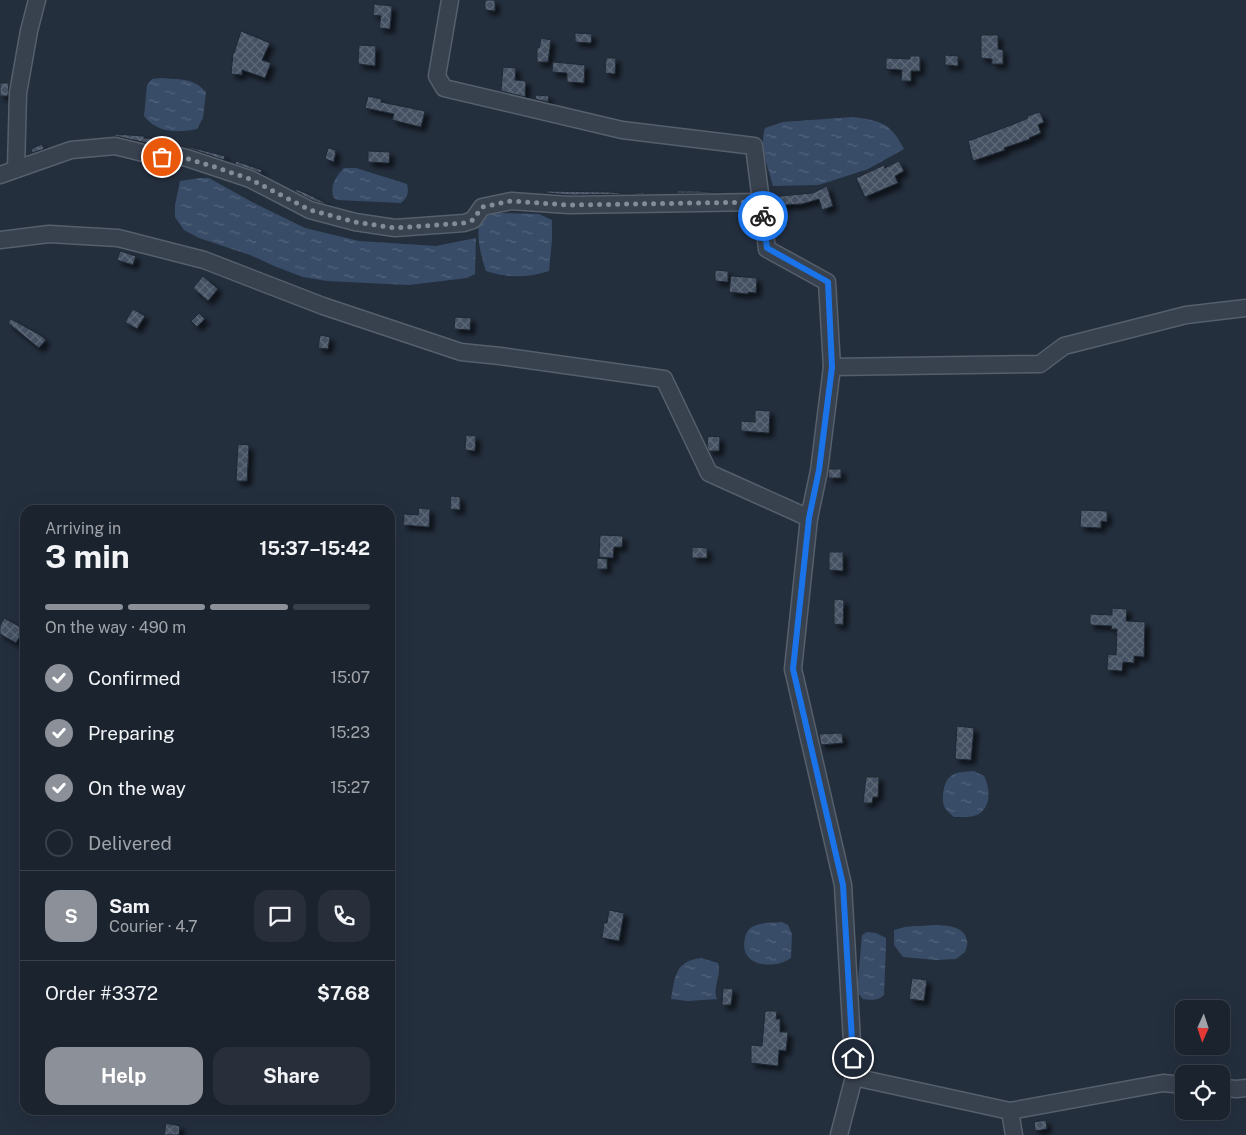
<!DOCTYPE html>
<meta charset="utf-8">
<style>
:root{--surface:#1b232e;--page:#282f3a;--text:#f1f3f6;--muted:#a0a4aa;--line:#39404a;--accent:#8c9099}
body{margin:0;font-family:"Public Sans",sans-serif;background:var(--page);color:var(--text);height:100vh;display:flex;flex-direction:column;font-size:19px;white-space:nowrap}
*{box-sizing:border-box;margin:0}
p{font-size:16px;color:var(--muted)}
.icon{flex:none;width:28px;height:28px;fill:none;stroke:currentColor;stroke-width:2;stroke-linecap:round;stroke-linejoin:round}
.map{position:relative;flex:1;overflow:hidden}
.side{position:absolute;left:20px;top:505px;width:375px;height:610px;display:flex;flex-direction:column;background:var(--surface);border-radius:15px;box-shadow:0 5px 20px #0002,0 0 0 1px var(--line)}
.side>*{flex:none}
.needle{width:32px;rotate:183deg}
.buttons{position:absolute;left:1175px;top:1000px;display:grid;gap:10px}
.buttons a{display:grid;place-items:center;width:55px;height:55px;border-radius:10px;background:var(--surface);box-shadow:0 5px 20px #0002,0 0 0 1px var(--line);font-size:25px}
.pin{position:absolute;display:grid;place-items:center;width:42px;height:42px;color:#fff;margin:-21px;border:2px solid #fff;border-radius:50%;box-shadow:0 1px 5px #0007}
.courier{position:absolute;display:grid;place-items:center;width:50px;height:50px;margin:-25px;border:4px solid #1a73e8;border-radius:50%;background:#fff;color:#222;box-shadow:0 1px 6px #0007}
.overview em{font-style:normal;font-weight:700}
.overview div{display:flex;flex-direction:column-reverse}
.overview{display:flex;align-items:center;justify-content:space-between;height:85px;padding:0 25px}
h1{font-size:32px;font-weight:700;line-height:38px}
.bar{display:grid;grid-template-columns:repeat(4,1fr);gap:8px 5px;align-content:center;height:60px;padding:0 25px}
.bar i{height:6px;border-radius:4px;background:var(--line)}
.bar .active{background:var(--accent)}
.bar p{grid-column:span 4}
.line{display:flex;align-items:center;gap:12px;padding:0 25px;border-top:1px solid var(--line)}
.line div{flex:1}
.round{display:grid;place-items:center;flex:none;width:52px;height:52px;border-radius:15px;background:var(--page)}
ol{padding:0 25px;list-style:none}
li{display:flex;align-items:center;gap:15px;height:55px}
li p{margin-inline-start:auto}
li .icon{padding:5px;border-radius:50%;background:var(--accent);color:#fff;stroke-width:4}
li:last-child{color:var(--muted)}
li i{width:28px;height:28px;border:2px solid var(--line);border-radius:50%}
.button{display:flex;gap:10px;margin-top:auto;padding:10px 25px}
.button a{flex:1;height:58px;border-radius:15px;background:var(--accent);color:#fff;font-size:20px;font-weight:700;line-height:58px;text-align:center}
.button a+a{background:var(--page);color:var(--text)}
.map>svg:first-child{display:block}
.water{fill:url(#water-ripples)}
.building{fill:url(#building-cross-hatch);stroke:#1f2835;filter:url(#shadow)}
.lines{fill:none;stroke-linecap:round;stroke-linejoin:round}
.minor-casing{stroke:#565f6c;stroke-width:19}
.minor{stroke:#38414e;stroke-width:16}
.done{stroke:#828b98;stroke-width:5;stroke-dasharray:0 9}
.route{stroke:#1a73e8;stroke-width:6}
</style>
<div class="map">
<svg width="1246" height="1135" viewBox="0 0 1246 1135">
<defs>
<pattern id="water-ripples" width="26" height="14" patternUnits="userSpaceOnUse" patternTransform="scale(1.25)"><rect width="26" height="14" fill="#394c67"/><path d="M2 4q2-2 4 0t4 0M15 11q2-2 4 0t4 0" fill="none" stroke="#53647b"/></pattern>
<pattern id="building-cross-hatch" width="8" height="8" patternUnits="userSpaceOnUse" patternTransform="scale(1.25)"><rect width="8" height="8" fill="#455162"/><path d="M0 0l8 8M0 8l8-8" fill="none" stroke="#5d6877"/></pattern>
<filter id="shadow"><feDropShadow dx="4.5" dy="4.5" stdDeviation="2.5" flood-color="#0009"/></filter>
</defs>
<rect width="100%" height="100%" fill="#242f3e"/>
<g class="water">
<path d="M161,78C179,80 193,77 206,92L203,118L197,129C178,133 157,133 144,116L147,85L152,79Z"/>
<path d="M853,117C881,121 890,122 904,149L868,169L825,183L818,185L773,186C768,166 759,148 765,128L783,122Z"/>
<path d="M344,168H356L407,184C409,193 408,197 401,203L338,200L334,198C329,187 336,176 344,168Z"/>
<polygon points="199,178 209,178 252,202 305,228 359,241 436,246 476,238 475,274 467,278 409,285 327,281 303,277 274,266 250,255 199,238 184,230 175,217 175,205 180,181"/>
<path d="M498,213L539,214L552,220V240L549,271C527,278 508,278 486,271C481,255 477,241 479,224L489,215Z"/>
<path d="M974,771L984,776C990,788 992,805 979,814C972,818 962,817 954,817C952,815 947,811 945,808C941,801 943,782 950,777C955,771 966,772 974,771Z"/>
<path d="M782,922L788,925L792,934L791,958C774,970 738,967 745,938C746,932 749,928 754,926C763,922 773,923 782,922Z"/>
<path d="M915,926C930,926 964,920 967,941C968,944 966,949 965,952L956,959L936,960L903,957L894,945V930L905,927Z"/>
<path d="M867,932L876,933L886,938V944L884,995C878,1001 870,1000 863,999L857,992L862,935Z"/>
<path d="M701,958L718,963C722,975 712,988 717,999L688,1001L671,999C675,977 675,961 701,958Z"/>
</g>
<g class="building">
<polygon points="485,0 495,0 495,11 485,10"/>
<polygon points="374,4 392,6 390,29 379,28 381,16 373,15"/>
<polygon points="241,31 270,43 262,60 271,63 265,78 242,70 242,75 231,74 233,53 234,53"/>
<polygon points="575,33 592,34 591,43 575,42"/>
<polygon points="981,35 998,35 998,49 1003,50 1003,64 992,64 992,59 981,58"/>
<polygon points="541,38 551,40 548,62 537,62 537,48 539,48"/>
<polygon points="359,45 376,46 375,66 358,64"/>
<polygon points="945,55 958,56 958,66 945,65"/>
<polygon points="910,56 920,56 920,71 911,71 911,81 901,81 902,70 886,69 886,58 910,59"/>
<polygon points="606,58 616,58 615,74 605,73"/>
<polygon points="553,62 585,65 584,83 567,82 567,73 552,72"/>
<polygon points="503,67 516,68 515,80 526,81 525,97 501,91"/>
<polygon points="0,83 9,83 8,96 0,96"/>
<polygon points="536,95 549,96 548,102 535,99"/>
<polygon points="368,96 381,99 381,102 425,111 421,127 392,120 394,114 365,108"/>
<polygon points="1040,112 1044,122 1038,125 1041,133 1029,138 1030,139 1004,148 1005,150 973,161 968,141 1014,124 1028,118 1027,116"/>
<polygon points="115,134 144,136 144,138 162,139 161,146 115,136"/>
<polygon points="42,144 44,149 32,153 31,149"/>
<polygon points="186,146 225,156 224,160 186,147"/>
<polygon points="328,148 336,150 334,162 325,159"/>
<polygon points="368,151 390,152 389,163 368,162"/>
<polygon points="236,161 262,170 261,173 235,164"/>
<polygon points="899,161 904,171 895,176 898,183 865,197 856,178 884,165 885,168"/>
<polygon points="827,186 833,206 822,210 819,199 802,204 785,205 785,207 772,210 770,197 813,193"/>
<polygon points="296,189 310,195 329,205 314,201 295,191"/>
<polygon points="547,191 610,192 629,194 644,192 644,194 569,195 547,193"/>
<polygon points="677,191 698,191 722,193 677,193"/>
<polygon points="120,251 136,256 133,265 117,260"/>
<polygon points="715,270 728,271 728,282 715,281"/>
<polygon points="203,276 218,289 208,301 193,288"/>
<polygon points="731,276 757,278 756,293 748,292 748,294 729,292"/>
<polygon points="133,309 145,316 137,329 125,322"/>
<polygon points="199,313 205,319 197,327 191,321"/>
<polygon points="455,317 471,318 470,330 454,329"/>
<polygon points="11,319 40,335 46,340 39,348 8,323"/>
<polygon points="320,335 330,337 328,349 318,348"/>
<polygon points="755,410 770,411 769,433 741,431 741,421 755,422"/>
<polygon points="466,435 476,436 475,451 465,450"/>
<polygon points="708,436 720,437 719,451 709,451 707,446"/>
<polygon points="238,444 249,445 247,481 236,481"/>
<polygon points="829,469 841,469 841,478 828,478"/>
<polygon points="451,496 460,497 460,510 450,509"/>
<polygon points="419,508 430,509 429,527 403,525 404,514 418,515"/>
<polygon points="1081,510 1107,511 1107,522 1101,521 1101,528 1080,527"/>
<polygon points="600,535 623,536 622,547 614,547 613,558 599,557"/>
<polygon points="692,547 707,548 707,558 692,558"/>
<polygon points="829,552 843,552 843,571 829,570"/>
<polygon points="597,558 607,559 607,569 597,569"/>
<polygon points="834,599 844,600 843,625 834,624"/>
<polygon points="1112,608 1127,609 1126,621 1145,622 1144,657 1134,656 1134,663 1123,662 1122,671 1107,670 1108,654 1116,655 1117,629 1111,629 1112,626 1090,625 1090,614 1112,615"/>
<polygon points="4,618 24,629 16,643 0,634 0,626"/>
<polygon points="957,726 974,728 971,760 955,759"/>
<polygon points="842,733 843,743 821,745 819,734"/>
<polygon points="866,777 879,777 878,797 873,797 872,803 863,803"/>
<polygon points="609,910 624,913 619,941 602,938 604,923 607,923"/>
<polygon points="912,978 927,980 924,1001 909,999"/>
<polygon points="723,988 733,989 731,1005 722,1005"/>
<polygon points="765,1011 777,1011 776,1019 780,1019 780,1032 788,1032 786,1051 779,1050 778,1066 751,1063 751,1045 762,1046"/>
<polygon points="1046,1120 1047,1129 1035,1131 1034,1122"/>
<polygon points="166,1123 180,1126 179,1135 164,1135"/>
</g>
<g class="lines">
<g class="minor-casing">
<g id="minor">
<polyline points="450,0 437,76 444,88 622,130 754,146 767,249 827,282 832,367 819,471 809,518 793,669 843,885 854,1077 1010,1111 1163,1083 1184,1085"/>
<polyline points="16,169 18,93 29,31 37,0"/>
<polyline points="0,175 71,150 115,146 156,156 178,156 187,158 250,179 310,210 355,222 395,228 464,223 473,220 482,207 511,201 569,205 761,202"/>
<polyline points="0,240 49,234 118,238 204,260 323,306 461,352 500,356 664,379 709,473 809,518"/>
<polyline points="832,367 1040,364 1064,346 1186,315 1246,308"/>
<polyline points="1221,1088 1237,1089 1246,1088"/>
<polyline points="1010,1111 1014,1135"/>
<polyline points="839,1135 854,1077"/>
</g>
</g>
<use href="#minor" class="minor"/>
</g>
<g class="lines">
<polyline class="done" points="162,157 178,156 212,166 250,179 310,210 355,222 395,228 464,223 473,220 482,207 511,201 569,205 761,202 763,216"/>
<polyline class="route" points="763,216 767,248 828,282 832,367 819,470 809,518 793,669 843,885 853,1058"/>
</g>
</svg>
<div class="buttons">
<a><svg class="needle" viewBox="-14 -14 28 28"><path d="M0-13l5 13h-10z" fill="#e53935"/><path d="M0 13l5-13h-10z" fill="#a0a4aa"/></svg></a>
<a><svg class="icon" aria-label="locate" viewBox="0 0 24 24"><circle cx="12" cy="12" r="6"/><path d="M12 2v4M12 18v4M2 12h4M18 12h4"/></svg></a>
</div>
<div class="pin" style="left:162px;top:157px;background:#ea580c"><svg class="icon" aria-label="bag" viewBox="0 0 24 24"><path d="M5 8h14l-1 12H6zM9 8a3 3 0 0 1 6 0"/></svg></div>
<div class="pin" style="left:853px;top:1058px;background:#1f2937"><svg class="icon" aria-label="home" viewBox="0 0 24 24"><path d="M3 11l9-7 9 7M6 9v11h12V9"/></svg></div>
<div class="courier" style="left:763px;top:216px"><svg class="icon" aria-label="bike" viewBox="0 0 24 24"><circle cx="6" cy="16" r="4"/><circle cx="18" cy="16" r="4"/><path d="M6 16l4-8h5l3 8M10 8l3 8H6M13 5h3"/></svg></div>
<section class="side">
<div class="overview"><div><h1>3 min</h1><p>Arriving in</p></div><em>15:37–15:42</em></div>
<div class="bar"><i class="active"></i><i class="active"></i><i class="active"></i><i></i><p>On the way · 490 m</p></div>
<ol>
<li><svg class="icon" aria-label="check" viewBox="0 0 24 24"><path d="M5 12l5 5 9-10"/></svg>Confirmed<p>15:07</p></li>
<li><svg class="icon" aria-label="check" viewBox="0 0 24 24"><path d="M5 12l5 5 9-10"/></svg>Preparing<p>15:23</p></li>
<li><svg class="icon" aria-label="check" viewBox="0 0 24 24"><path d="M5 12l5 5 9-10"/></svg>On the way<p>15:27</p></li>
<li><i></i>Delivered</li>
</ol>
<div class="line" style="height:90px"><b class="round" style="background:var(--accent);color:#fff">S</b><div><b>Sam</b><p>Courier · 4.7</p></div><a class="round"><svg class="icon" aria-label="chat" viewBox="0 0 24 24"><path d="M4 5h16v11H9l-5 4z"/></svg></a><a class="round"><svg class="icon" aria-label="phone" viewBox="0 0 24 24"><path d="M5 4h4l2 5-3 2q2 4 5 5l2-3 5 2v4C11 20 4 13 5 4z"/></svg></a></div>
<div class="line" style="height:65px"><div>Order #3372</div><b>$7.68</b></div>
<div class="button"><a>Help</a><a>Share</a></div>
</section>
</div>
